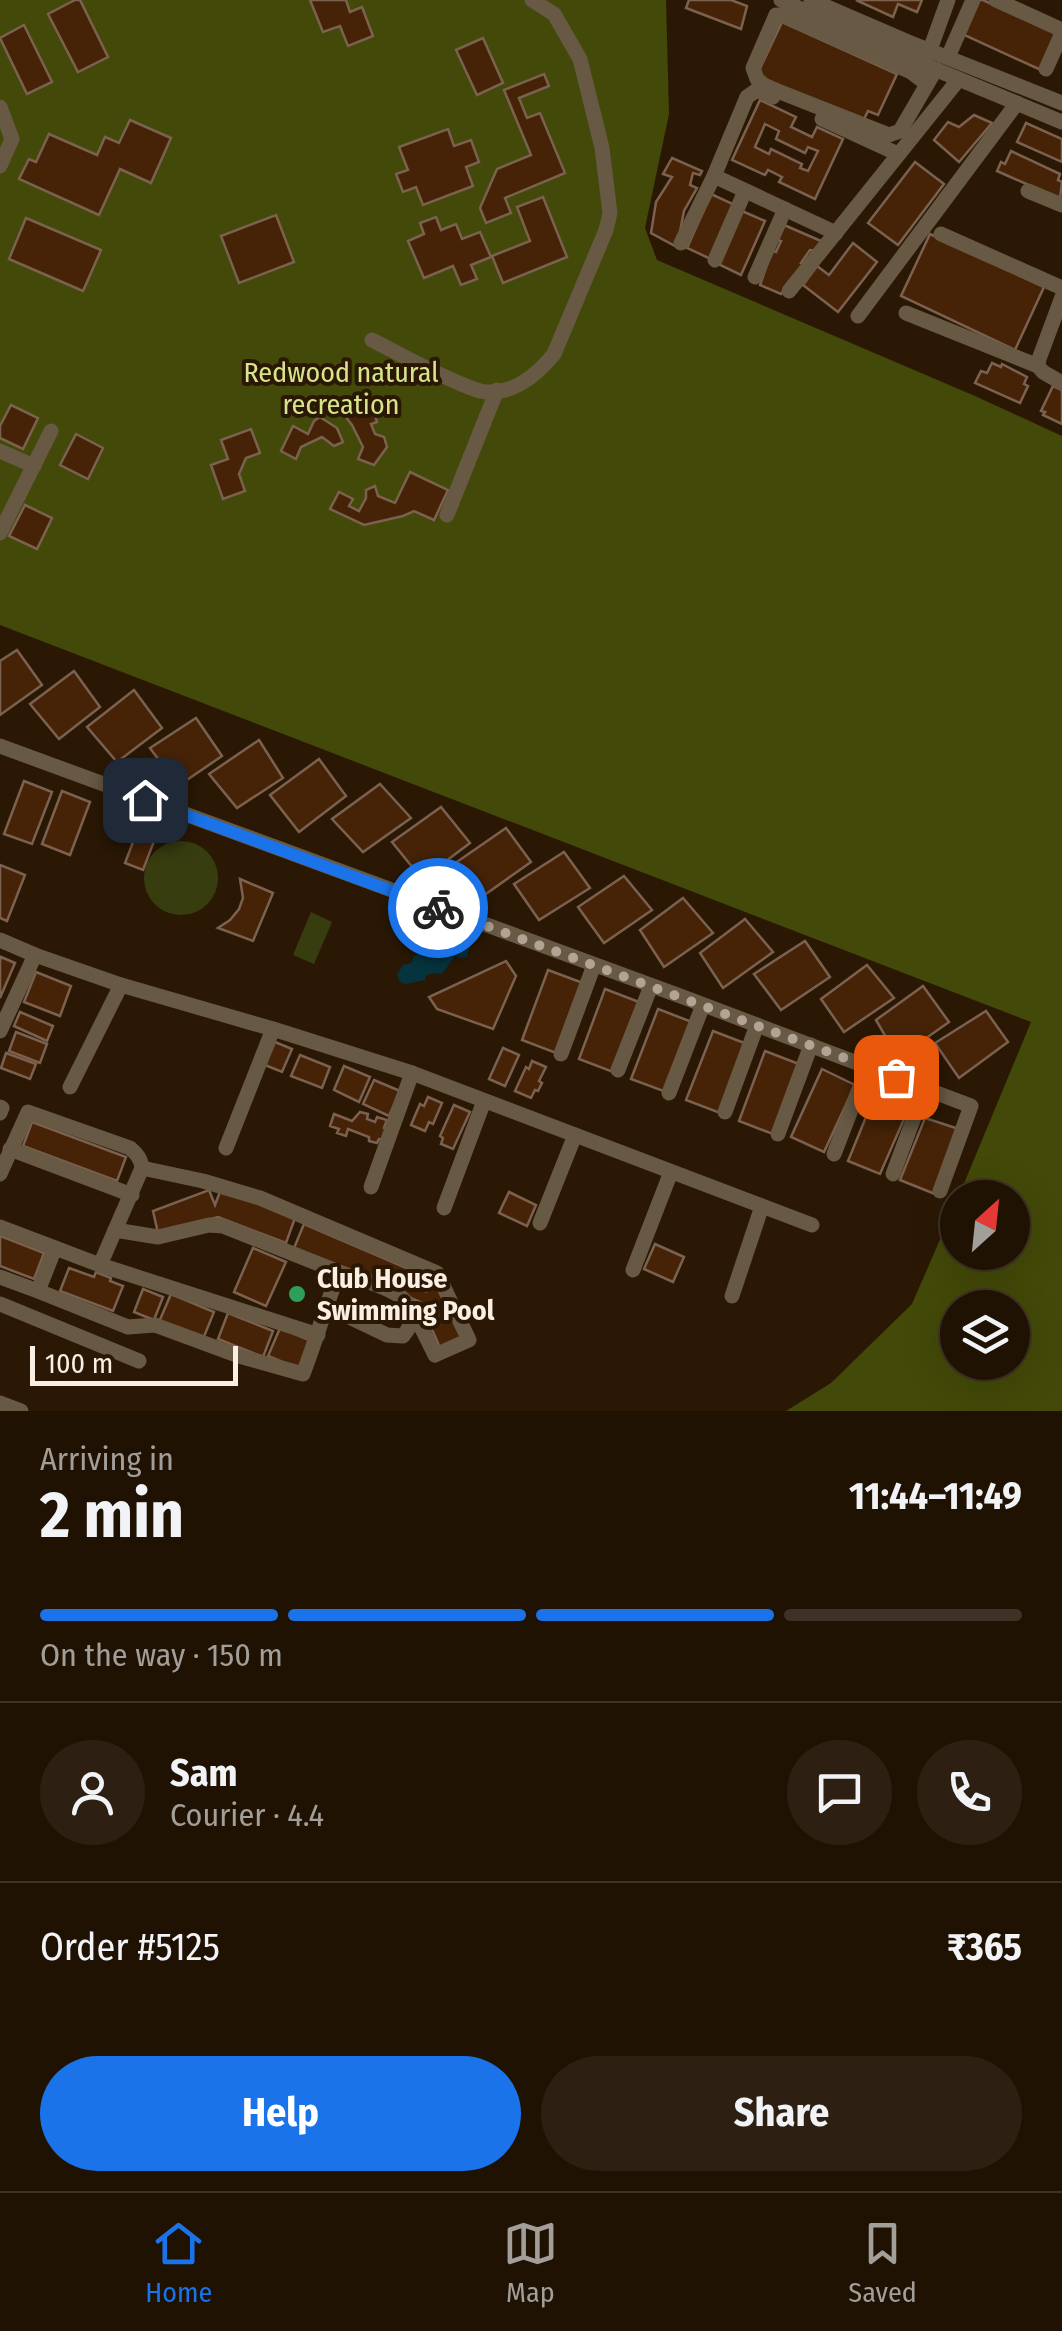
<!DOCTYPE html>
<meta charset="utf-8">
<style>
:root{--surface:#201203;--page:#2d2012;--text:#f1f3f6;--muted:#a29e9a;--line:#3d3225;--accent:#1a73e8}
body{margin:0;font-family:"Fira Sans Condensed",sans-serif;background:var(--page);color:var(--text);height:100vh;display:flex;flex-direction:column;font-size:38px;white-space:nowrap}
*{box-sizing:border-box;margin:0}
p{font-size:32px;color:var(--muted)}
.icon{flex:none;width:55px;height:55px;fill:none;stroke:currentColor;stroke-width:2;stroke-linecap:round;stroke-linejoin:round}
.map{position:relative;height:1411px;overflow:hidden}
.panel{display:flex;flex-direction:column;background:var(--surface);flex:1}
.panel>*{flex:none}
.needle{width:65px;rotate:27deg}
.buttons{position:absolute;left:940px;top:1180px;display:grid;gap:20px}
.buttons a{display:grid;place-items:center;width:90px;height:90px;border-radius:50%;background:var(--surface);box-shadow:0 10px 40px #0002,0 0 0 2px var(--line);font-size:50px}
.scale{position:absolute;left:30px;bottom:25px;width:208px;box-sizing:border-box;padding-left:10px;border:5px solid #fbeee2;border-top:0;font-size:28px;line-height:35px;white-space:nowrap;color:#fbeee2;-webkit-text-stroke:8px #2a1804;paint-order:stroke}
.pin{position:absolute;display:grid;place-items:center;width:85px;height:85px;color:#fff;margin:-42px;border-radius:20px;box-shadow:0 5px 15px #0006}
.courier{position:absolute;display:grid;place-items:center;width:100px;height:100px;margin:-50px;border:8px solid #1a73e8;border-radius:50%;background:#fff;color:#222;box-shadow:0 2px 12px #0007}
.headline em{font-style:normal;font-weight:700}
.headline div{display:flex;flex-direction:column-reverse}
.headline{display:flex;align-items:center;justify-content:space-between;height:170px;padding:0 40px}
h1{font-size:65px;font-weight:700;line-height:75px}
.bar{display:grid;grid-template-columns:repeat(4,1fr);gap:15px 10px;align-content:center;height:120px;padding:0 40px}
.bar i{height:12px;border-radius:8px;background:var(--line)}
.bar .current{background:var(--accent)}
.bar p{grid-column:span 4}
.line{display:flex;align-items:center;gap:25px;padding:0 40px;border-top:2px solid var(--line)}
.line div{flex:1}
.round{display:grid;place-items:center;flex:none;width:105px;height:105px;border-radius:52px;background:var(--page)}
.action{display:flex;gap:20px;margin-top:auto;padding:20px 40px}
.action a{flex:1;height:115px;border-radius:60px;background:var(--accent);color:#fff;font-size:40px;font-weight:700;line-height:115px;text-align:center}
.action a+a{background:var(--page);color:var(--text)}
.tabs{display:flex;justify-content:space-around;align-items:center;height:140px;border-top:2px solid var(--line);background:var(--surface);font-size:28px;color:var(--muted)}
.tabs a{display:grid;justify-items:center;gap:5px}
.tabs .current{color:var(--accent)}
.map>svg:first-child{display:block}
.green{fill:#383d10}
.forest{fill:#434908;fill-rule:evenodd}
.water{fill:#05343e}
.building{fill:#462307;stroke:#7b6150;stroke-width:2.5;fill-rule:evenodd}
.lines{fill:none;stroke-linecap:round;stroke-linejoin:round}
.minor{stroke:#675944;stroke-width:15}
.done{stroke:#b2a394;stroke-width:10;stroke-dasharray:0 18}
.route{stroke:#1a73e8;stroke-width:12}
.leisure-dot{fill:#2e9e5b;stroke:#2a1804;stroke-width:4}
.labels{text-anchor:middle;stroke-width:8;stroke-linejoin:round;paint-order:stroke}
.park-label{font-size:28px;fill:#d8e48c;stroke:#2a1804}
.poi-label{font-size:28px;font-weight:bold;fill:#fbeee2;stroke:#2a1804;text-anchor:start}
</style>
<div class="map">
<svg width="1062" height="1411" viewBox="0 0 1062 1411">
<rect width="100%" height="100%" fill="#2a1804"/>
<g class="green">
<circle cx="181" cy="878" r="37"/>
<polygon points="311,912 332,922 314,964 293,955"/>
</g>
<path class="forest" d="M0,0H666L669,114L645,228L657,260L975,396L1062,436V1411H786L831,1383L912,1304L958,1198V1252H1012V1198H958L1031,1022L0,625ZM958,1308H1012V1362H958Z"/>
<path class="water" d="M447,941L455,946L465,944L469,949L467,957L461,958L455,956L442,974L434,973L426,975L425,980L406,984L401,983L397,975L403,965L412,963L413,957L419,954L434,957C441,953 439,945 447,941Z"/>
<g class="building">
<polygon points="75,0 80,0 108,57 78,72 48,14"/>
<polygon points="310,0 346,0 350,12 362,7 373,36 348,46 340,26 323,32"/>
<polygon points="689,0 731,0 747,6 741,29 686,8"/>
<polygon points="856,0 922,0 917,12 898,4 893,17"/>
<polygon points="978,0 983,0 1057,34 1041,70 962,34"/>
<polygon points="782,22 897,74 878,115 868,111 862,123 757,75"/>
<polygon points="24,25 52,82 27,94 0,38"/>
<polygon points="483,38 503,83 477,95 456,50"/>
<polygon points="544,74 549,86 519,98 527,118 540,113 565,173 505,198 511,213 486,223 480,208 497,169 531,155 504,90"/>
<path d="M760,100L796,117L791,127L812,137L817,127L843,139L815,199L779,182L782,177L768,170L765,175L732,160ZM765,124L779,131L776,139L805,153L808,147L818,151L808,171L800,168L802,164L771,149L769,154L755,147Z"/>
<polygon points="974,115 992,123 959,162 934,140 948,122 959,127"/>
<polygon points="130,120 171,138 151,183 120,169 99,215 19,179 29,159 36,162 49,134 97,155 105,137 119,143"/>
<polygon points="1026,123 1062,139 1062,162 1017,142"/>
<polygon points="448,129 454,146 471,140 479,162 466,167 473,186 423,205 416,187 403,192 396,174 408,170 399,147"/>
<polygon points="1011,151 1060,174 1058,180 1062,182 1060,199 997,171 1001,162 1005,164"/>
<polygon points="672,158 702,171 700,175 693,173 690,185 697,188 684,211 677,247 651,233 656,202 672,177 663,174"/>
<polygon points="915,162 944,184 898,245 868,223"/>
<polygon points="711,194 737,206 713,260 687,248"/>
<polygon points="543,197 567,257 503,283 492,256 530,241 517,207"/>
<polygon points="742,211 765,221 741,275 718,264"/>
<polygon points="276,215 294,262 239,283 221,236"/>
<polygon points="436,217 441,230 456,224 462,239 480,232 491,257 471,265 477,279 461,285 453,266 424,278 408,241 424,234 420,223"/>
<polygon points="26,218 101,250 83,291 9,259"/>
<polygon points="784,225 821,241 817,251 810,250 801,263 806,265 781,294 760,285 772,250 776,252 781,241 777,240"/>
<polygon points="930,234 1044,287 1015,350 901,296"/>
<polygon points="853,243 877,262 838,312 803,285 817,266 829,275"/>
<polygon points="992,363 1001,367 1002,364 1027,377 1024,384 1028,386 1020,403 975,383 981,371 987,373"/>
<polygon points="1053,386 1062,390 1062,424 1043,415 1045,412 1041,411"/>
<polygon points="11,405 38,418 23,449 0,438 0,426"/>
<polygon points="351,405 375,416 377,422 371,424 375,434 384,437 387,447 374,465 358,459 363,447 352,425 345,416"/>
<polygon points="320,417 337,428 343,442 334,446 322,437 301,447 296,459 281,451 293,426 308,434 314,421"/>
<polygon points="251,429 260,453 246,458 239,474 245,491 223,499 211,465 228,459 221,440"/>
<polygon points="76,434 103,448 88,479 60,465"/>
<polygon points="410,472 448,490 434,520 414,511 403,516 364,525 330,509 339,492 353,499 349,506 359,511 366,498 366,490 375,486 378,496 395,503"/>
<polygon points="25,505 52,518 37,549 9,536"/>
<polygon points="17,650 42,685 0,715 0,661"/>
<polygon points="74,671 100,707 59,739 30,704"/>
<polygon points="134,690 162,728 117,762 87,727"/>
<polygon points="196,718 222,756 178,786 150,748"/>
<polygon points="259,740 283,778 237,808 209,774"/>
<polygon points="319,759 346,796 299,832 270,795"/>
<polygon points="24,781 52,792 32,844 4,834"/>
<polygon points="380,784 411,818 363,852 332,819"/>
<polygon points="62,791 90,802 70,855 42,844"/>
<polygon points="441,807 470,843 422,879 392,842"/>
<polygon points="506,828 531,862 476,901 451,866"/>
<polygon points="138,829 156,836 143,870 125,863"/>
<polygon points="564,852 590,888 539,920 514,884"/>
<polygon points="0,865 25,875 7,921 0,918"/>
<polygon points="624,876 652,910 604,943 578,907"/>
<polygon points="240,879 273,893 253,941 218,928 230,920 239,909 243,898"/>
<polygon points="683,898 713,933 664,967 640,930"/>
<polygon points="745,919 773,952 723,988 700,953"/>
<polygon points="805,941 830,977 781,1010 754,974"/>
<polygon points="1,957 15,963 0,998 0,960"/>
<polygon points="506,961 516,976 493,1029 437,1009 429,997"/>
<polygon points="867,965 894,998 844,1032 821,999"/>
<polygon points="548,970 583,983 556,1053 522,1040"/>
<polygon points="36,972 71,986 60,1016 24,1002"/>
<polygon points="923,986 949,1022 898,1058 876,1020"/>
<polygon points="605,989 639,1002 613,1072 579,1059"/>
<polygon points="658,1009 692,1022 666,1092 631,1079"/>
<polygon points="986,1011 1008,1042 959,1078 935,1043"/>
<polygon points="20,1012 53,1026 47,1041 14,1026"/>
<polygon points="713,1031 747,1044 720,1113 686,1100"/>
<polygon points="16,1032 47,1044 40,1063 9,1051"/>
<polygon points="275,1042 292,1049 282,1072 265,1065"/>
<polygon points="503,1048 519,1055 505,1086 489,1079"/>
<polygon points="765,1051 799,1064 773,1134 739,1121"/>
<polygon points="6,1053 36,1064 30,1079 1,1068"/>
<polygon points="300,1055 330,1067 322,1088 291,1076"/>
<polygon points="532,1061 546,1067 539,1081 542,1083 538,1091 535,1090 531,1098 515,1091 526,1067 529,1069"/>
<polygon points="344,1066 370,1077 359,1102 334,1090"/>
<polygon points="822,1069 855,1085 824,1152 791,1137"/>
<polygon points="374,1080 400,1091 389,1116 363,1104"/>
<polygon points="875,1095 908,1110 880,1174 848,1161"/>
<polygon points="428,1097 442,1103 433,1124 429,1122 425,1131 411,1125 420,1104 424,1106"/>
<polygon points="454,1105 470,1112 453,1149 441,1144 443,1138 440,1136"/>
<polygon points="360,1112 368,1114 367,1119 375,1122 377,1117 387,1120 384,1128 388,1130 385,1141 379,1139 377,1143 369,1141 369,1137 348,1129 346,1136 337,1133 339,1129 330,1126 334,1114 352,1121"/>
<polygon points="925,1118 959,1129 935,1194 900,1180"/>
<polygon points="32,1122 126,1157 117,1181 23,1146"/>
<polygon points="221,1189 295,1218 286,1243 218,1217 158,1233 153,1211 209,1190 215,1205"/>
<polygon points="509,1192 536,1205 527,1226 499,1213"/>
<polygon points="304,1224 432,1279 427,1291 442,1285 465,1340 441,1350 420,1302 294,1248"/>
<polygon points="0,1236 44,1253 34,1279 0,1266"/>
<polygon points="655,1244 684,1257 673,1282 644,1269"/>
<polygon points="253,1248 286,1262 266,1306 234,1292"/>
<polygon points="69,1268 94,1277 96,1272 111,1278 110,1281 123,1286 113,1311 60,1291"/>
<polygon points="143,1289 163,1297 154,1320 134,1312"/>
<polygon points="171,1294 214,1312 203,1339 159,1322"/>
<polygon points="228,1313 273,1331 263,1357 218,1339"/>
<polygon points="280,1328 314,1342 302,1370 268,1356"/>
</g>
<g class="lines">
<g class="minor">
<polyline points="781,0 925,65 1062,122"/>
<polyline points="811,0 908,42 1062,103"/>
<polyline points="996,0 1062,30"/>
<polyline points="948,57 973,0"/>
<polyline points="927,58 948,0"/>
<polyline points="1046,69 1062,33"/>
<polyline points="927,84 911,72 781,15 776,15 753,68 757,79 765,86 889,135 900,131 936,69"/>
<polyline points="0,107 12,139 0,166"/>
<polyline points="822,119 898,154"/>
<polyline points="714,176 747,97 757,90 773,97"/>
<polyline points="1028,191 1062,205"/>
<polyline points="941,234 1062,288"/>
<polyline points="681,243 714,176 836,233"/>
<polyline points="715,260 745,191"/>
<polyline points="755,277 785,209"/>
<polyline points="789,291 959,79"/>
<polyline points="1062,297 1039,359 1038,366 1043,372 1062,383"/>
<polyline points="906,313 1038,366"/>
<polyline points="858,316 1017,103"/>
<path d="M372,340C398,353 423,368 450,379C459,383 470,388 480,391C510,397 536,376 554,354L606,230L610,213L602,148L580,59L554,14L532,0"/>
<polyline points="0,451 34,466"/>
<polyline points="447,515 497,390"/>
<polyline points="0,533 51,431"/>
<polyline points="0,746 683,997 971,1106 940,1191"/>
<polyline points="0,940 35,955 121,985 273,1029 412,1073 812,1225"/>
<polyline points="0,1031 35,955"/>
<polyline points="561,1054 594,965"/>
<polyline points="618,1070 651,986"/>
<polyline points="70,1087 121,985"/>
<polyline points="669,1093 703,1005"/>
<polyline points="0,1107 2,1108 0,1113"/>
<polyline points="725,1112 757,1025"/>
<polyline points="778,1134 811,1045"/>
<polyline points="226,1148 273,1029"/>
<polyline points="10,1149 132,1195"/>
<polyline points="834,1154 868,1066"/>
<polyline points="142,1168 203,1181 260,1198 437,1273 469,1340 435,1355"/>
<path d="M0,1174L28,1112L130,1148C137,1154 141,1159 142,1168L100,1265"/>
<polyline points="893,1174 925,1088"/>
<polyline points="371,1187 412,1073"/>
<polyline points="444,1208 484,1101"/>
<polyline points="540,1223 575,1135"/>
<polyline points="0,1227 100,1265 318,1335"/>
<polyline points="633,1270 671,1172"/>
<polyline points="0,1277 38,1291 55,1248"/>
<path d="M38,1291L128,1327L155,1325L239,1356L303,1374C316,1340 326,1305 339,1272L223,1226L209,1225L158,1237L115,1230"/>
<polyline points="732,1296 762,1206"/>
<polyline points="0,1304 139,1361"/>
<path d="M326,1306L387,1335L403,1336C437,1295 367,1283 339,1272"/>
<polyline points="412,1309 435,1355"/>
<polyline points="0,1403 21,1411"/>
</g>
</g>
<g class="lines">
<polyline class="done" points="438,908 896,1077"/>
<polyline class="route" points="145,800 438,908"/>
</g>
<circle class="leisure-dot" cx="297" cy="1294" r="10"/>
<g class="labels">
<g class="park-label">
<text x="341" y="382">Redwood natural<tspan x="341" dy="32">recreation</tspan></text>
</g>
<g class="poi-label">
<text x="317" y="1288">Club House<tspan x="317" dy="32">Swimming Pool</tspan></text>
</g>
</g>
</svg>
<div class="buttons">
<a><svg class="needle" viewBox="-14 -14 28 28"><path d="M0-13l5 13h-10z" fill="#e53935"/><path d="M0 13l5-13h-10z" fill="#a29e9a"/></svg></a>
<a><svg class="icon" aria-label="layers" viewBox="0 0 24 24"><path d="M12 4l9 5-9 5-9-5zM3 14l9 5 9-5"/></svg></a>
</div>
<div class="scale">100 m</div>
<div class="pin" style="left:896px;top:1077px;background:#ea580c"><svg class="icon" aria-label="bag" viewBox="0 0 24 24"><path d="M5 8h14l-1 12H6zM9 8a3 3 0 0 1 6 0"/></svg></div>
<div class="pin" style="left:145px;top:800px;background:#1f2937"><svg class="icon" aria-label="home" viewBox="0 0 24 24"><path d="M3 11l9-7 9 7M6 9v11h12V9"/></svg></div>
<div class="courier" style="left:438px;top:908px"><svg class="icon" aria-label="bike" viewBox="0 0 24 24"><circle cx="6" cy="16" r="4"/><circle cx="18" cy="16" r="4"/><path d="M6 16l4-8h5l3 8M10 8l3 8H6M13 5h3"/></svg></div>
</div>
<section class="panel">
<div class="headline"><div><h1>2 min</h1><p>Arriving in</p></div><em>11:44–11:49</em></div>
<div class="bar"><i class="current"></i><i class="current"></i><i class="current"></i><i></i><p>On the way · 150 m</p></div>
<div class="line" style="height:180px"><a class="round"><svg class="icon" aria-label="person" viewBox="0 0 24 24"><circle cx="12" cy="8" r="4"/><path d="M4 21q1-7 8-7t8 7"/></svg></a><div><b>Sam</b><p>Courier · 4.4</p></div><a class="round"><svg class="icon" aria-label="chat" viewBox="0 0 24 24"><path d="M4 5h16v11H9l-5 4z"/></svg></a><a class="round"><svg class="icon" aria-label="phone" viewBox="0 0 24 24"><path d="M5 4h4l2 5-3 2q2 4 5 5l2-3 5 2v4C11 20 4 13 5 4z"/></svg></a></div>
<div class="line" style="height:130px"><div>Order #5125</div><b>₹365</b></div>
<div class="action"><a>Help</a><a>Share</a></div>
</section>
<nav class="tabs">
<a class="current"><svg class="icon" aria-label="home" viewBox="0 0 24 24"><path d="M3 11l9-7 9 7M6 9v11h12V9"/></svg>Home</a>
<a><svg class="icon" aria-label="map" viewBox="0 0 24 24"><path d="M3 6l6-2 6 2 6-2v14l-6 2-6-2-6 2zM9 4v14M15 6v14"/></svg>Map</a>
<a><svg class="icon" aria-label="saved" viewBox="0 0 24 24"><path d="M7 4h10v16l-5-4-5 4z"/></svg>Saved</a>
</nav>
